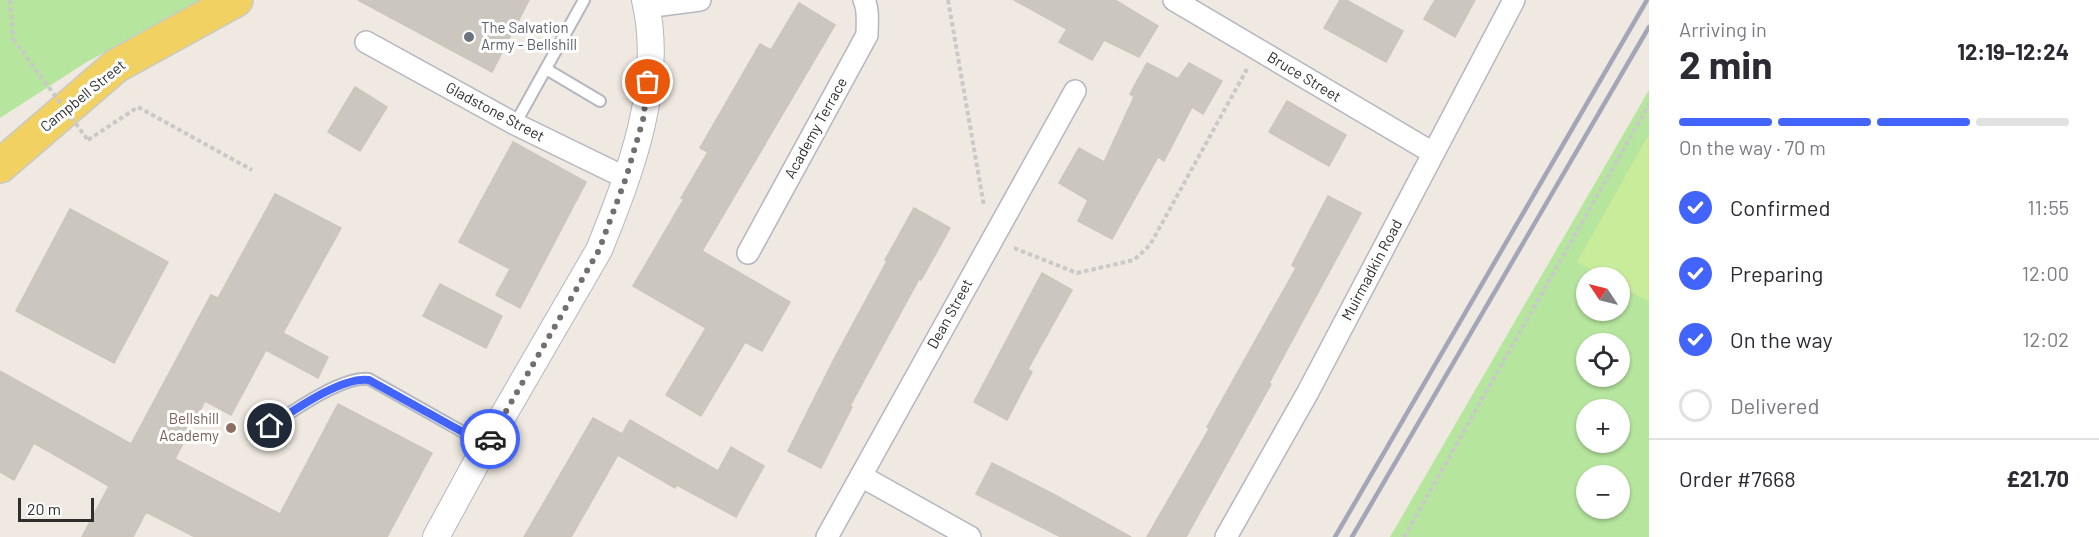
<!DOCTYPE html>
<meta charset="utf-8">
<style>
:root{--surface:#fff;--page:#f7f7f7;--text:#2b2b33;--muted:#7c7c81;--line:#e1e1e2;--accent:#4264fb}
body{margin:0;font-family:Barlow,sans-serif;background:var(--page);color:var(--text);height:100vh;display:flex;flex-direction:column;font-size:22px;white-space:nowrap}
*{box-sizing:border-box;margin:0}
p{font-size:20px;color:var(--muted)}
.icon{flex:none;width:33px;height:33px;fill:none;stroke:currentColor;stroke-width:2;stroke-linecap:round;stroke-linejoin:round}
.map{position:relative;flex:1;overflow:hidden}
.drawer{display:flex;flex-direction:column;background:var(--surface);width:450px}
.drawer>*{flex:none}
.needle{width:39px;rotate:305deg}
.tools{position:absolute;left:1576px;top:267px;display:grid;gap:12px}
.tools a{display:grid;place-items:center;width:54px;height:54px;border-radius:50%;background:var(--surface);box-shadow:0 2px 4px #0004;font-size:30px}
.scale{position:absolute;left:18px;bottom:15px;width:76px;box-sizing:border-box;padding-left:6px;border:3px solid #2e2e2e;border-top:0;font-size:16px;line-height:21px;white-space:nowrap;color:#2e2e2e;-webkit-text-stroke:4px #fff;paint-order:stroke}
.pin{position:absolute;display:grid;place-items:center;width:51px;height:51px;color:#fff;margin:-26px;border:3px solid #fff;border-radius:50%;box-shadow:0 2px 6px #0007}
.courier{position:absolute;display:grid;place-items:center;width:60px;height:60px;margin:-30px;border:4px solid #4264fb;border-radius:50%;background:#fff;color:#222;box-shadow:0 2px 8px #0007}
.headline em{font-style:normal;font-weight:700}
.headline div{display:flex;flex-direction:column-reverse}
.headline{display:flex;align-items:center;justify-content:space-between;height:102px;padding:0 30px}
h1{font-size:39px;font-weight:700;line-height:45px}
.bar{display:grid;grid-template-columns:repeat(4,1fr);gap:9px 6px;align-content:center;height:72px;padding:0 30px}
.bar i{height:8px;border-radius:4px;background:var(--line)}
.bar .on{background:var(--accent)}
.bar p{grid-column:span 4}
.line{display:flex;align-items:center;gap:15px;padding:0 30px;border-top:2px solid var(--line)}
.line div{flex:1}
ol{padding:0 30px;list-style:none}
li{display:flex;align-items:center;gap:18px;height:66px}
li p{margin-inline-start:auto}
li .icon{padding:6px;border-radius:50%;background:var(--accent);color:#fff;stroke-width:4}
li:last-child{color:var(--muted)}
li i{width:33px;height:33px;border:3px solid var(--line);border-radius:50%}
main{display:flex;flex:1;min-height:0}
.map>svg:first-child{display:block}
.green{fill:#b6e59e;fill-rule:evenodd}
.pitch{fill:#c9ec9a}
.building{fill:#cbc7bf;stroke:#cbc5ba;stroke-width:1.5}
.lines{fill:none;stroke-linecap:round;stroke-linejoin:round}
.service-casing{stroke:#b4b7c1;stroke-width:14}
.minor-casing{stroke:#b4b7c1;stroke-width:24}
.tertiary-casing{stroke:#b4b7c1;stroke-width:28}
.primary-casing{stroke:#c9c9c9;stroke-width:36}
.path{stroke:#c9c9c9;stroke-width:4;stroke-dasharray:4.5 3;stroke-linecap:butt}
.service{stroke:#fff;stroke-width:10}
.minor{stroke:#fff;stroke-width:21}
.tertiary{stroke:#fff;stroke-width:26}
.primary{stroke:#f2d163;stroke-width:33}
.rail{stroke:#a3a6b8;stroke-width:4.5}
.path-bridge{stroke:#c9c9c9;stroke-width:4;stroke-dasharray:4.5 3;stroke-linecap:butt}
.done{stroke:#726f6d;stroke-width:6;stroke-dasharray:0 10.8}
.route{stroke:#4264fb;stroke-width:8}
.worship-dot{fill:#6b7280;stroke:#fff;stroke-width:2}
.education-dot{fill:#8d6e63;stroke:#fff;stroke-width:2}
.labels{text-anchor:middle;stroke-width:6;stroke-linejoin:round;paint-order:stroke}
.worship-label{font-size:15px;fill:#5b616d;stroke:#fff;text-anchor:start}
.street-label{font-size:15px;fill:#2e2e2e;stroke:#fff}
.education-label{font-size:15px;fill:#785e54;stroke:#fff;text-anchor:end}
</style>
<main>
<div class="map">
<svg width="1649" height="537" viewBox="0 0 1649 537">
<rect width="100%" height="100%" fill="#efe9e1"/>
<g class="green">
<polygon points="0,0 203,0 85,63 0,118"/>
<path d="M1649,90V537H1390ZM1587,278H1620V310H1587ZM1587,344H1620V376H1587ZM1587,410H1620V442H1587ZM1587,476H1620V508H1587Z"/>
</g>
<polygon class="pitch" points="1649,134 1649,302 1620,286 1620,278 1605,277 1577,262"/>
<g class="building">
<polygon points="358,0 529,0 492,72"/>
<polygon points="1014,0 1115,0 1158,26 1139,57 1104,40 1092,60 1059,42 1067,29"/>
<polygon points="1340,0 1346,0 1403,31 1386,62 1324,28"/>
<polygon points="1435,0 1475,0 1455,37 1424,19"/>
<polygon points="799,3 835,25 702,251 790,302 762,351 745,342 701,416 666,395 706,328 633,286 684,199 681,198 708,152 700,148 760,44 771,50"/>
<polygon points="1147,63 1178,79 1189,63 1222,81 1203,114 1192,107 1164,161 1158,157 1112,239 1078,221 1088,200 1059,183 1079,148 1104,162 1134,97 1130,94"/>
<polygon points="355,87 387,107 360,151 328,132"/>
<polygon points="1287,101 1346,135 1329,166 1269,132"/>
<polygon points="513,142 586,182 520,308 496,295 510,269 459,242"/>
<polygon points="275,194 341,228 283,333 328,357 318,378 266,350 231,415 205,401 175,459 280,514 338,404 432,453 387,537 195,537 146,512 133,537 82,537 109,486 34,443 14,480 0,472 0,371 131,444 211,295 218,298"/>
<polygon points="1328,196 1361,213 1269,383 1271,384 1186,537 1147,537 1209,429 1207,427 1296,268 1292,265"/>
<polygon points="914,208 950,228 921,280 919,279 850,406 852,407 821,468 788,451 834,359 887,261 885,260"/>
<polygon points="70,209 168,262 114,363 16,311"/>
<polygon points="1042,273 1072,290 1028,369 1032,372 1007,420 974,402"/>
<polygon points="440,284 502,316 486,348 423,316"/>
<polygon points="593,418 622,434 630,420 718,471 731,447 764,466 736,517 677,485 675,488 618,455 571,537 524,537"/>
<polygon points="992,463 1053,494 1131,537 1061,537 976,494"/>
</g>
<g class="lines">
<g class="service-casing">
<g id="service">
<polyline points="546,69 600,101"/>
<polyline points="515,124 584,0"/>
<path d="M270,426C293,411 342,376 369,379L486,445"/>
</g>
</g>
<g class="minor-casing">
<g id="minor">
<polyline points="1174,0 1433,153"/>
<polyline points="646,7 700,0"/>
<polyline points="366,42 515,124 626,178"/>
<path d="M748,253L867,35C867,24 869,10 864,0"/>
<polyline points="861,476 970,537"/>
<polyline points="827,537 1075,91"/>
<polyline points="1226,537 1308,392 1514,0"/>
</g>
</g>
<g class="tertiary-casing">
<path id="tertiary" d="M436,537L486,445L599,250C630,173 665,84 645,0"/>
</g>
<g class="primary-casing">
<polyline id="primary" points="0,166 116,66 236,0"/>
</g>
<g class="path">
<polyline points="10,0 13,39"/>
<polyline points="948,0 984,206"/>
<polyline points="88,140 138,107 252,170"/>
<polyline points="1014,248 1077,273 1134,260 1150,245 1247,69"/>
<polyline points="1404,537 1649,104"/>
</g>
<use href="#service" class="service"/>
<use href="#minor" class="minor"/>
<use href="#tertiary" class="tertiary"/>
<use href="#primary" class="primary"/>
<g class="rail">
<polyline points="1335,537 1647,0"/>
<polyline points="1352,537 1649,27"/>
</g>
<polyline class="path-bridge" points="13,39 88,140"/>
</g>
<g class="lines">
<polyline class="done" points="490,439 599,250 626,178 643,120 648,82"/>
<path class="route" d="M270,426C293,411 342,376 369,380L486,445L490,439"/>
</g>
<circle class="worship-dot" cx="469" cy="37" r="6"/>
<circle class="education-dot" cx="231" cy="428" r="6"/>
<g class="labels">
<g class="worship-label">
<text x="481" y="33">The Salvation<tspan x="481" dy="17">Army - Bellshill</tspan></text>
</g>
<g class="street-label">
<text transform="translate(1304 77) rotate(31)" y="5">Bruce Street</text>
<text transform="translate(83 96) rotate(-39)" y="5">Campbell Street</text>
<text transform="translate(495 112) rotate(28)" y="5">Gladstone Street</text>
<text transform="translate(816 128) rotate(-61)" y="5">Academy Terrace</text>
<text transform="translate(1372 270) rotate(-62)" y="5">Muirmadkin Road</text>
<text transform="translate(950 314) rotate(-61)" y="5">Dean Street</text>
</g>
<g class="education-label">
<text x="219" y="424">Bellshill<tspan x="219" dy="17">Academy</tspan></text>
</g>
</g>
</svg>
<div class="tools">
<a><svg class="needle" viewBox="-14 -14 28 28"><path d="M0-13l5 13h-10z" fill="#e53935"/><path d="M0 13l5-13h-10z" fill="#7c7c81"/></svg></a>
<a><svg class="icon" aria-label="locate" viewBox="0 0 24 24"><circle cx="12" cy="12" r="6"/><path d="M12 2v4M12 18v4M2 12h4M18 12h4"/></svg></a>
<a>+</a>
<a>−</a>
</div>
<div class="scale">20 m</div>
<div class="pin" style="left:648px;top:82px;background:#ea580c"><svg class="icon" aria-label="bag" viewBox="0 0 24 24"><path d="M5 8h14l-1 12H6zM9 8a3 3 0 0 1 6 0"/></svg></div>
<div class="pin" style="left:270px;top:426px;background:#1f2937"><svg class="icon" aria-label="home" viewBox="0 0 24 24"><path d="M3 11l9-7 9 7M6 9v11h12V9"/></svg></div>
<div class="courier" style="left:490px;top:439px"><svg class="icon" aria-label="car" viewBox="0 0 24 24"><path d="M5 17H2v-5l4-1 3-4h7l3 4 3 1v5h-3M9 17h6M6 11h13"/><circle cx="7" cy="17" r="2"/><circle cx="17" cy="17" r="2"/></svg></div>
</div>
<section class="drawer">
<div class="headline"><div><h1>2 min</h1><p>Arriving in</p></div><em>12:19–12:24</em></div>
<div class="bar"><i class="on"></i><i class="on"></i><i class="on"></i><i></i><p>On the way · 70 m</p></div>
<ol>
<li><svg class="icon" aria-label="check" viewBox="0 0 24 24"><path d="M5 12l5 5 9-10"/></svg>Confirmed<p>11:55</p></li>
<li><svg class="icon" aria-label="check" viewBox="0 0 24 24"><path d="M5 12l5 5 9-10"/></svg>Preparing<p>12:00</p></li>
<li><svg class="icon" aria-label="check" viewBox="0 0 24 24"><path d="M5 12l5 5 9-10"/></svg>On the way<p>12:02</p></li>
<li><i></i>Delivered</li>
</ol>
<div class="line" style="height:78px"><div>Order #7668</div><b>£21.70</b></div>
</section>
</main>
